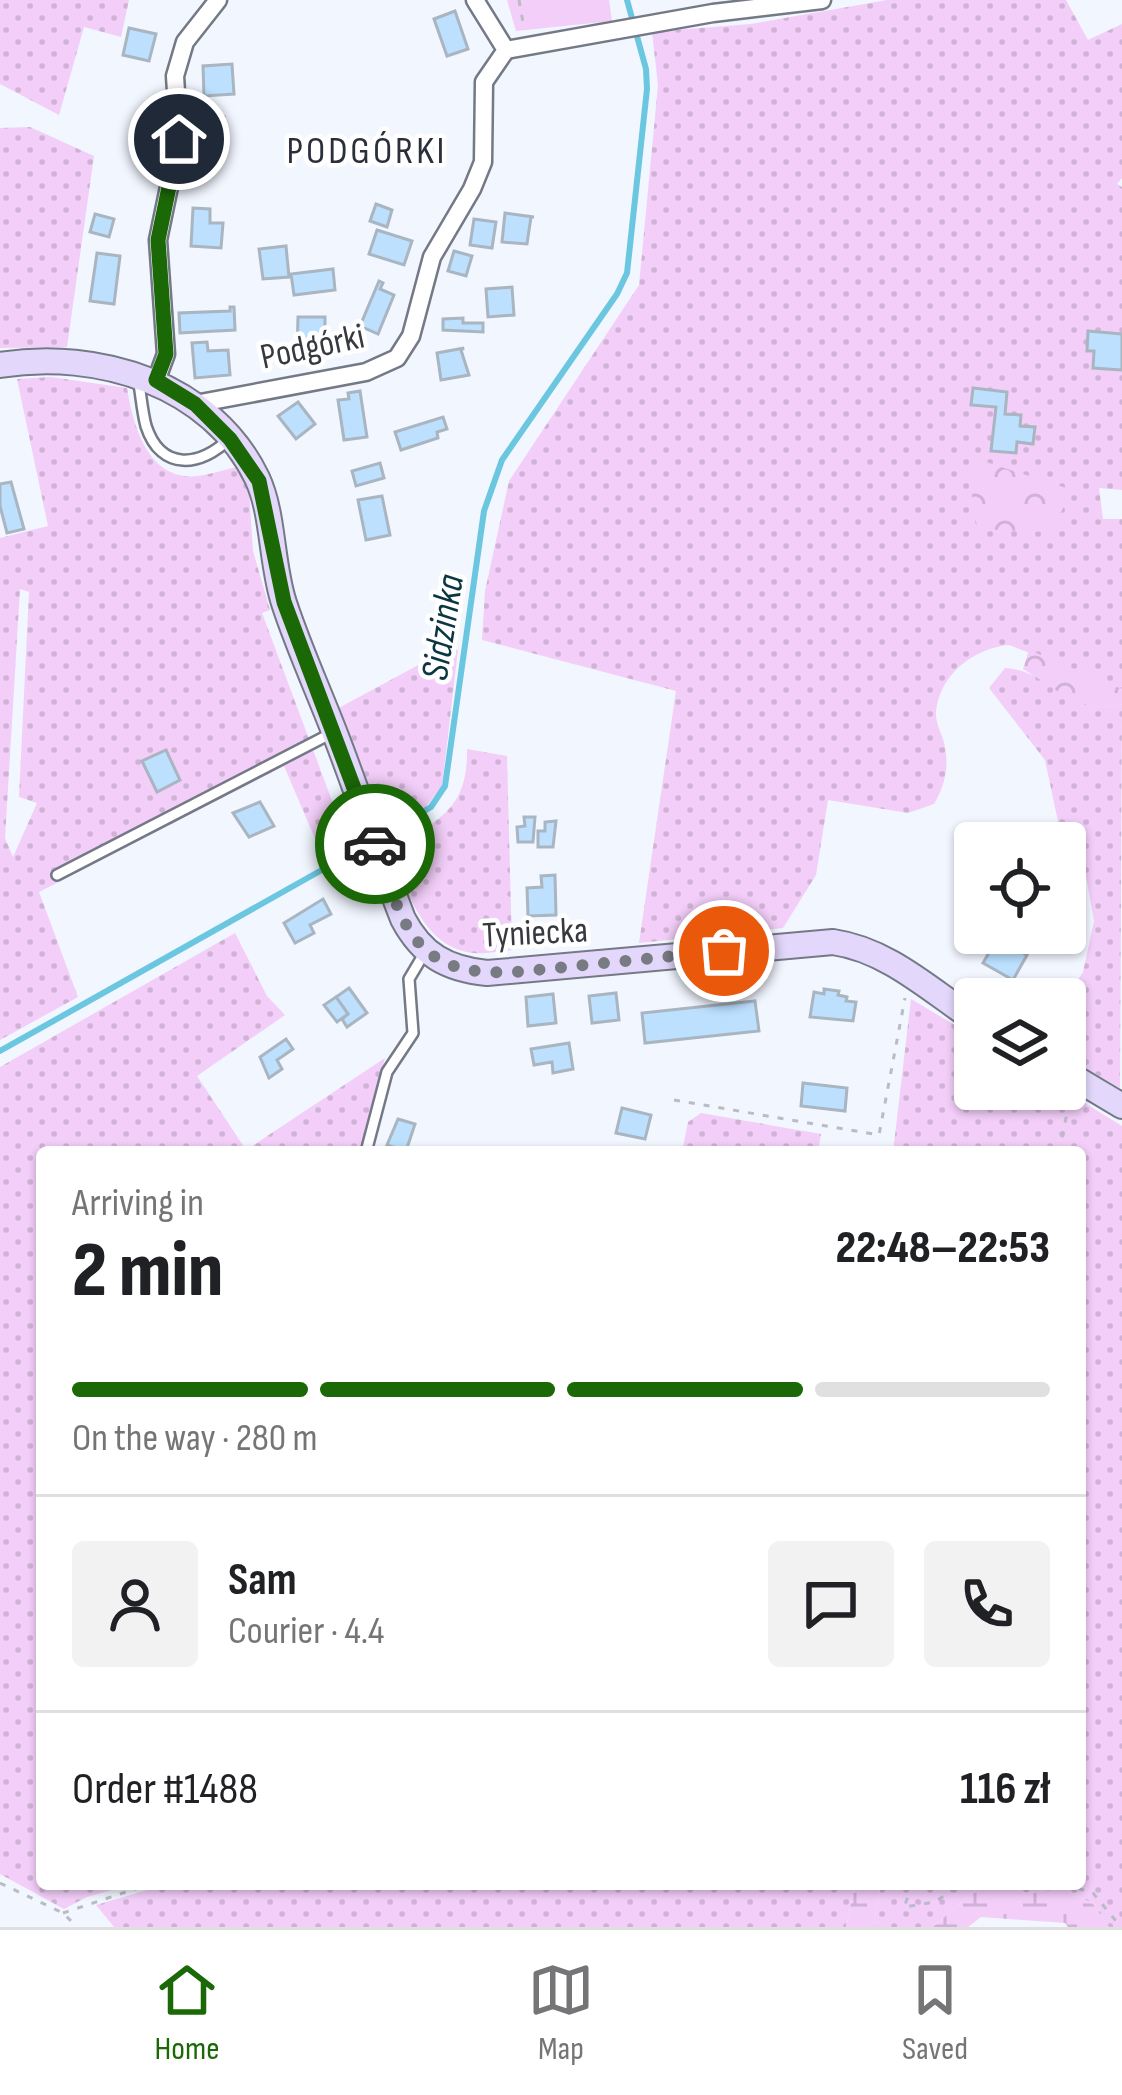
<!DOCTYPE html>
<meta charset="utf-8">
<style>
:root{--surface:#fff;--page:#f2f2f2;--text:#202124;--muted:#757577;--line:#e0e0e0;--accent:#1b6806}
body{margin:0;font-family:"Sofia Sans Condensed",sans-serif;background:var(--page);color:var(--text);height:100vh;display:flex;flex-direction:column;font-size:45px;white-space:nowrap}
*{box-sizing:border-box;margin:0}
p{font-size:39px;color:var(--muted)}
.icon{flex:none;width:66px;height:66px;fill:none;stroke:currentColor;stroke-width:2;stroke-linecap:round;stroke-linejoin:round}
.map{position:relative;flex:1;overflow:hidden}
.sheet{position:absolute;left:36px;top:1146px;width:1050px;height:744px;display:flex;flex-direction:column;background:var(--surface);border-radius:12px;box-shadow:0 3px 9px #0004}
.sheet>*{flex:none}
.controls{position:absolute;left:954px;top:822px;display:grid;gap:24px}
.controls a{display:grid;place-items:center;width:132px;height:132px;border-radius:12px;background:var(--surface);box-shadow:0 3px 9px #0004;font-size:60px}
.pin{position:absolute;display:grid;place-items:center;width:102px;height:102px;color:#fff;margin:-51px;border:6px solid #fff;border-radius:50%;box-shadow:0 3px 12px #0007}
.courier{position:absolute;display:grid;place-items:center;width:120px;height:120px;margin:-60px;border:9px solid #1b6806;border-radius:50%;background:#fff;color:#222;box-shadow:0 3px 15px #0007}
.headline em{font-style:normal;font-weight:800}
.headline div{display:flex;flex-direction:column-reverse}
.headline{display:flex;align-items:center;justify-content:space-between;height:204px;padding:0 36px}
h1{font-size:78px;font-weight:800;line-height:90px}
.bar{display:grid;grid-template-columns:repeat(4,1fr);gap:18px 12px;align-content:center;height:144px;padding:0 36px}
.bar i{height:15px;border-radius:9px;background:var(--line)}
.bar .active{background:var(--accent)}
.bar p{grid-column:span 4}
.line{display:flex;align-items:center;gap:30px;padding:0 36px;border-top:3px solid var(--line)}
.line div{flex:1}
.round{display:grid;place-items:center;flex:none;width:126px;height:126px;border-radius:12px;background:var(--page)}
.dock{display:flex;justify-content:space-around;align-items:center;height:168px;border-top:3px solid var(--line);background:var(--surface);font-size:33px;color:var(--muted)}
.dock a{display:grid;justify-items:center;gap:6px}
.dock .active{color:var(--accent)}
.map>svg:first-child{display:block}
.grass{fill:url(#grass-dots);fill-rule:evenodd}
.forest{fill:url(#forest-crowns)}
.wetland{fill:url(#wetland-marsh)}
.garden{fill:#f2cef8}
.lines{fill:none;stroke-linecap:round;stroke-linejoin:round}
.stream{stroke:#6bc6df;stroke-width:6}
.building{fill:#bce0fe;stroke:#a9b5c1;stroke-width:3}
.lane-casing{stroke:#747986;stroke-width:14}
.street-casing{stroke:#747986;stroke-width:21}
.secondary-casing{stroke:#747986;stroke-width:28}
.path{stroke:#b9bcc4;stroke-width:3;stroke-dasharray:6 9;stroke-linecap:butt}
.lane{stroke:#fff;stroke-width:9}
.street{stroke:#fff;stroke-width:16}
.secondary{stroke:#e3d8fc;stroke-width:24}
.done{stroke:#787b82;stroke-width:12;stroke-dasharray:0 21.6}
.route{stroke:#1b6806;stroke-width:15}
.labels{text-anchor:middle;stroke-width:9;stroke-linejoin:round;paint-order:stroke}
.street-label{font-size:36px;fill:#37393f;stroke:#fff}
.neighbourhood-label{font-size:39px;letter-spacing:3px;fill:#2b2f3b;stroke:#fff}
.water-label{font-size:39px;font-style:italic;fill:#0b3641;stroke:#fff}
</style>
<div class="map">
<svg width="1122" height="1927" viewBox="0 0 1122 1927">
<defs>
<pattern id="grass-dots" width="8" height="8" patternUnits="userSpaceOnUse" patternTransform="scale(3)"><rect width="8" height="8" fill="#f2cef8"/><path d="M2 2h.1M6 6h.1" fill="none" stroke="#d0b2d6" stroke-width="1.8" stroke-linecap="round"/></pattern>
<pattern id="forest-crowns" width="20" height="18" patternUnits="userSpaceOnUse" patternTransform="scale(3)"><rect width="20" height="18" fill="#f2cef8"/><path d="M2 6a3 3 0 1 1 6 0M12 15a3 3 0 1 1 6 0" fill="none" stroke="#d0b2d6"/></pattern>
<pattern id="wetland-marsh" width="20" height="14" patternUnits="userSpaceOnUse" patternTransform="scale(3)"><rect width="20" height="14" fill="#f2cef8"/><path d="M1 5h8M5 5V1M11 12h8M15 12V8" fill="none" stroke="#d0b2d6"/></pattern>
</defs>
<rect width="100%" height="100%" fill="#f2f6ff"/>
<g class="grass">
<polygon points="0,0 129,0 121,37 84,27 59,115 0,84"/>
<path d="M887,0H1066L1088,40L1122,24V178L1117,184L1122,187V490L1099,488L1103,519H1122V689L1009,645C974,648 940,674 936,711C935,720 940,731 943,739C950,763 946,784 934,804L908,813L828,800L816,875L783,928L639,943L676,691L482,640L485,591L509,481L639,285L658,85L652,32L751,24Z"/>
<polygon points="30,127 94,156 67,347 0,348 0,128"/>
<path d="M51,377L127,388C133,425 148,482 198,476C211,474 224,470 236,467L249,492L253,551L270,610L262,613L347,841L322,855L284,766L39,892L78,997L0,1040V538L48,526L17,379ZM20,589L29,592L19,797L37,803L13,857L5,838Z"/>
<polygon points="448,649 458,650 442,786 425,808 381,831 335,710"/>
<path d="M1005,668C1051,670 1072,719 1122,704L1120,1088L1065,1056V1000L1083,972L1094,921L1086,876L1067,864L1045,760L989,688Z"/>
<path d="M467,749L507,756L512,950C500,951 486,954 474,953C422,948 407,889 390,848C438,821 468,810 467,749Z"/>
<polygon points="235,933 267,996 285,1015 197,1076 246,1150 385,1058 360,1152 42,1152 42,1884 132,1884 87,1897 64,1909 0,1874 0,1067"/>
<polygon points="911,999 975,1037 975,1089 1062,1089 1122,1126 1122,1927 1109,1927 1093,1904 1065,1889 1027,1893 998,1884 1080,1884 1080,1152 893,1152"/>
<polygon points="701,1113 821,1134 818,1152 682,1152 688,1122"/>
<polygon points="168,1884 855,1884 846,1927 114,1927 96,1905"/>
<polygon points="881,1884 982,1884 933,1927 873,1927"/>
</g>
<g class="forest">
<polygon points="977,459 1072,490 1051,532 978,529 971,502"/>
<path d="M1029,650L1122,689V704C1084,716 1055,688 1023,669Z"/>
</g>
<g class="wetland">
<polygon points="855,1884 881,1884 873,1927 846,1927"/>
<polygon points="982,1884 998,1884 1027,1893 1065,1889 1093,1904 1109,1927 1068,1927 1065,1923 981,1917 968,1927 933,1927"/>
</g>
<polygon class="garden" points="507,0 609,0 612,21 516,31"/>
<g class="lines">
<g class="stream">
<polyline points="379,838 431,807 445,786 484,511 502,460 617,294 627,273 647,89 646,69 627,0"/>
<polyline points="0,1051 368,844"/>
</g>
</g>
<g class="building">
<polygon points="455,11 468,49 447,56 434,19"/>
<polygon points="129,28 156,34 149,61 123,55"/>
<polygon points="232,64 234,94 204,96 203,66"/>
<polygon points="224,117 225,142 202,144 201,119"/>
<polygon points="376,204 392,210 387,227 370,221"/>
<polygon points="193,208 210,209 210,223 223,223 221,248 191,246"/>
<polygon points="505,213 534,217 531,217 527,244 502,242"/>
<polygon points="95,214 114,219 109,237 90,232"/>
<polygon points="474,219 496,222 492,248 470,245"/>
<polygon points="377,230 412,241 404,265 369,254"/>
<polygon points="286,246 289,277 263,279 259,249"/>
<polygon points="454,251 472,256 466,276 448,271"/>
<polygon points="97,253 120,256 114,304 90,301"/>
<polygon points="333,269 335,290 294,295 291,274"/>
<polygon points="379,281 383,283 380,289 394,295 378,334 360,326"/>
<polygon points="512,287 514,315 488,317 486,289"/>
<polygon points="230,307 234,307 235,330 180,333 179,313 230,311"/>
<polygon points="298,317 325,317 325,355 297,354"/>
<polygon points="463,318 463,323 483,323 483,332 443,330 443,319"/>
<polygon points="1088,331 1122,334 1122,370 1093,368 1094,351 1087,351"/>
<polygon points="207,342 208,351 228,350 230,375 195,378 192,343"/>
<polygon points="464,348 461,350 469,375 441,380 437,353"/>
<polygon points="973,388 1007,392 1005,414 1021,415 1020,426 1035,427 1033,444 1017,442 1016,453 991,451 996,407 971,405"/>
<polygon points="360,391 367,437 344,440 338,400 349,399 348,393"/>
<polygon points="298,402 315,424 296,439 278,416"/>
<polygon points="443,417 447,429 437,432 438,438 401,450 395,432"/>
<polygon points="380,463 384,478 356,486 352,471"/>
<polygon points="11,482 24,529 7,533 0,506 0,484"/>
<polygon points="382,496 390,535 366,540 358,500"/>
<polygon points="166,750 180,780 157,792 142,761"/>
<polygon points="260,802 274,826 249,837 233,813"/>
<polygon points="524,817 535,817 533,842 518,842 517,827 525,826"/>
<polygon points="556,821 553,847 538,847 538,831 545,831 545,822"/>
<polygon points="555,875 556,915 528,916 527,888 542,887 541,876"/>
<polygon points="323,899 331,914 310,925 314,933 295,943 284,923"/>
<polygon points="997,939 1027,955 1013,980 983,963"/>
<polygon points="349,988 367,1013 347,1027 342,1019 348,1014 336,997"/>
<polygon points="824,989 839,991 838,995 847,997 846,1001 856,1002 853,1021 810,1017 814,992 824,994"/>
<polygon points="616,993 619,1020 592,1023 589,996"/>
<polygon points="553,994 556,1023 528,1026 526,997"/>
<polygon points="336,997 348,1014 337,1022 324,1005"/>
<polygon points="755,1001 759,1031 645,1043 642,1013"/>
<polygon points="286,1039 293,1049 277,1060 282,1069 269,1078 260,1057"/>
<polygon points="569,1043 573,1069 553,1073 552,1062 534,1065 531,1049"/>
<polygon points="803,1083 847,1088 845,1111 801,1106"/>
<polygon points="622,1108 651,1115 645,1139 616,1133"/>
<polygon points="398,1119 415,1124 406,1151 411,1152 391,1152 393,1147 387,1145"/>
</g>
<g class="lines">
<g class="lane-casing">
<g id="lane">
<path d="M138,378C141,394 142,411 146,426C161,472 201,467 230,438"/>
<polyline points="57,875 334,732"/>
<polyline points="366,1152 387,1072 413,1033 409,979 425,952"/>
</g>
</g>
<g class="street-casing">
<g id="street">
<polyline points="506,50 713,13 822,0"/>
<polyline points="156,381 166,354 158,240 179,139 175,76 185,42 218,0"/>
<polyline points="195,404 366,372 397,358 411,336 432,257 472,189 483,162 484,82 506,50 475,0"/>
</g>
</g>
<g class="secondary-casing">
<g id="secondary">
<path d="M0,365C98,349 212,384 257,478C274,514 271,564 284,603C299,649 320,694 337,739C360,799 380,860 403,919C422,955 447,969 487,973L833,942C888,950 930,990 975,1020"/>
<polyline points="1065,1072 1122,1106"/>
</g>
</g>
<g class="path">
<polyline points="519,0 524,28"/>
<polyline points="674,1100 879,1135 905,998"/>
<polyline points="1059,1152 1069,1103"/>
<polyline points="0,1883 63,1913 77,1927"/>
<polyline points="913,1884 904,1907 935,1902 961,1884"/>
<polyline points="1064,1884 1093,1893 1121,1927"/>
<polyline points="63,1913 150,1884"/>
</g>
<use href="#lane" class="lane"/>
<use href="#street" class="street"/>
<use href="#secondary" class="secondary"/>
</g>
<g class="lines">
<path class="done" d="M375,844C405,929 412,977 516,972L724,951"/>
<polyline class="route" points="179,139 158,240 166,354 156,380 195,404 230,439 259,481 284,602 375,844"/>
</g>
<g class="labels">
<g class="street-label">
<text transform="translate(312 345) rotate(-12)" y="13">Podgórki</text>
<text transform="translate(535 931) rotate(-3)" y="13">Tyniecka</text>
</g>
<g class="neighbourhood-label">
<text x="367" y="163">PODGÓRKI</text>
</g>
<g class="water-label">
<text transform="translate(441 627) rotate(-81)" y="14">Sidzinka</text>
</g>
</g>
</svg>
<div class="controls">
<a><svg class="icon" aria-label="locate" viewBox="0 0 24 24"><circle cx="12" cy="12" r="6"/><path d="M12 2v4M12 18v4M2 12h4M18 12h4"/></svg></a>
<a><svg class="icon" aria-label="layers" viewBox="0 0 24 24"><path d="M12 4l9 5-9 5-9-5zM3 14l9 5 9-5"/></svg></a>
</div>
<div class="pin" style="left:724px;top:951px;background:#ea580c"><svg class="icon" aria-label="bag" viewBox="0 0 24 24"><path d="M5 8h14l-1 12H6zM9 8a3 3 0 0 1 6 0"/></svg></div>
<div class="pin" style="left:179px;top:139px;background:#1f2937"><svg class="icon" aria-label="home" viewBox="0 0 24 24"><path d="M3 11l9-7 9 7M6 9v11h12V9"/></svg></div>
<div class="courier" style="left:375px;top:844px"><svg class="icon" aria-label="car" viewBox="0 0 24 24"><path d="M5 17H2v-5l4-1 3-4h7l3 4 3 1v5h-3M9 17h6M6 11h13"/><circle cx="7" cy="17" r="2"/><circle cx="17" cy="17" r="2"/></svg></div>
<section class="sheet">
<div class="headline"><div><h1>2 min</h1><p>Arriving in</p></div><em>22:48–22:53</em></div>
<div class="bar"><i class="active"></i><i class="active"></i><i class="active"></i><i></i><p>On the way · 280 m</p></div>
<div class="line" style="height:216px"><a class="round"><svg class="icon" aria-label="person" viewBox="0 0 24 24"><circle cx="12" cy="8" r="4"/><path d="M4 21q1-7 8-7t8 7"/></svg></a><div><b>Sam</b><p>Courier · 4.4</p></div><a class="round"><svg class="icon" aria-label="chat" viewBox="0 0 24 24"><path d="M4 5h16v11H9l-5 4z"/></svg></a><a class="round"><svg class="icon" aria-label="phone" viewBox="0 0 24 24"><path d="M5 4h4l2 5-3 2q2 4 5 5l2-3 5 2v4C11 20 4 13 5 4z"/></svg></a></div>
<div class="line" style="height:156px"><div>Order #1488</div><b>116 zł</b></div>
</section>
</div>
<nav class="dock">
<a class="active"><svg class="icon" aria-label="home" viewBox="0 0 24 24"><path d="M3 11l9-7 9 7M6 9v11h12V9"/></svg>Home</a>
<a><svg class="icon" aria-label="map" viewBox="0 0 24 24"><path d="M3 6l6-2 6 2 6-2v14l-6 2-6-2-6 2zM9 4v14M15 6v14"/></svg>Map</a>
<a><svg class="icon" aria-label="saved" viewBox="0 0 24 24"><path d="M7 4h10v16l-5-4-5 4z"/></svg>Saved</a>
</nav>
